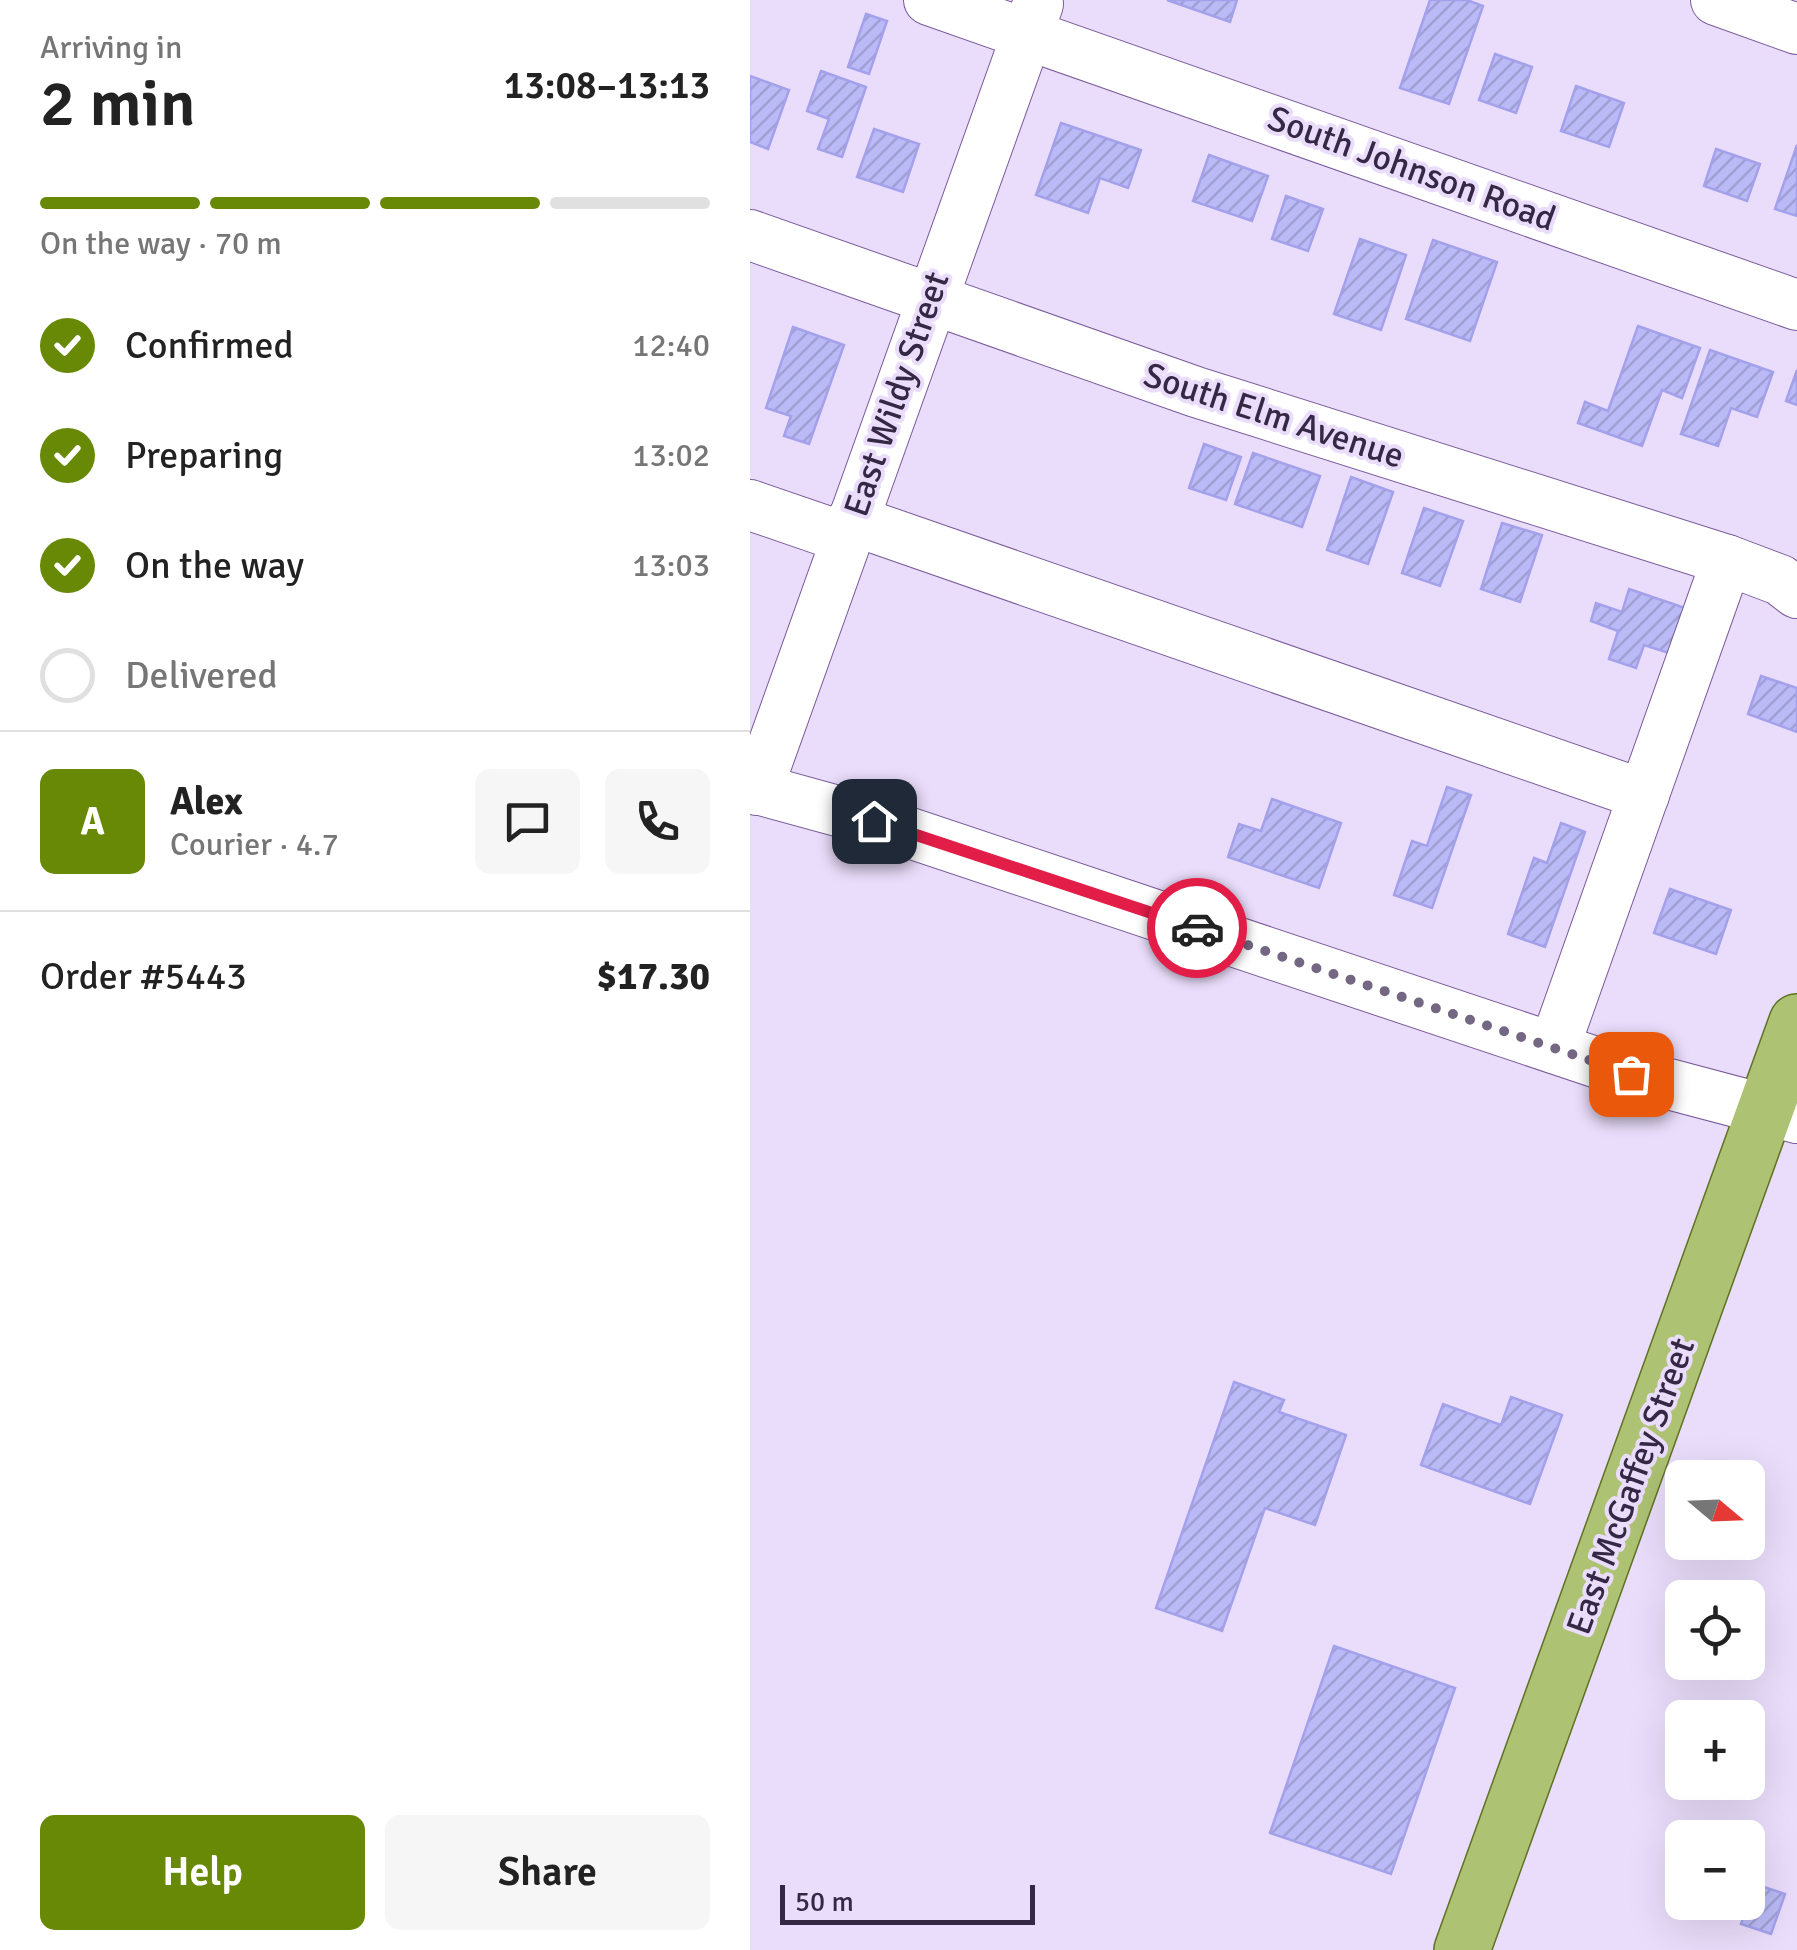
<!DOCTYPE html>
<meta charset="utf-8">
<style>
:root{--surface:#fff;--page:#f6f6f6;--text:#222;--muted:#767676;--line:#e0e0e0;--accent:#688906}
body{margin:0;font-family:Signika,sans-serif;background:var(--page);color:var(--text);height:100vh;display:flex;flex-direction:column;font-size:38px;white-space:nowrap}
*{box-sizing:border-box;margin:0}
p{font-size:32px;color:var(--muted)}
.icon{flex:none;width:55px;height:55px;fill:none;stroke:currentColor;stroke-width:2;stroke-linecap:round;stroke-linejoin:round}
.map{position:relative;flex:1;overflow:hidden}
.details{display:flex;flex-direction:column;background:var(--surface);width:750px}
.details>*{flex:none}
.needle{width:65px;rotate:109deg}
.fabs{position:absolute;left:915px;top:1460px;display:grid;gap:20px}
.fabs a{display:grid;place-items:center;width:100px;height:100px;border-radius:15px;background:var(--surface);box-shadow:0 10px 40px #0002;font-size:50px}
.scale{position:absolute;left:30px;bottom:25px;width:255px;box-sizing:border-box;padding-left:10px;border:5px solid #352844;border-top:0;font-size:28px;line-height:35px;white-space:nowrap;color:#352844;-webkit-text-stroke:8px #eaddfb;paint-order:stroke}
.pin{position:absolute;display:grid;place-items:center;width:85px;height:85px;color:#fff;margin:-42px;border-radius:20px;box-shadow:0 5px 15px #0006}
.courier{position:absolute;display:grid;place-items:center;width:100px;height:100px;margin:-50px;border:8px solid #e11d48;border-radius:50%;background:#fff;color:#222;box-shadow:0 2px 12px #0007}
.summary em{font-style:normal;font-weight:600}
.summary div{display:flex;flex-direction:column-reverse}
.summary{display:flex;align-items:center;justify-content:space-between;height:170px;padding:0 40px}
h1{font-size:65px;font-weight:600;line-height:75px}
.bar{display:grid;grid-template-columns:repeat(4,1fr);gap:15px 10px;align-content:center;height:120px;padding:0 40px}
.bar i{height:12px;border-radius:8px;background:var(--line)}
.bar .current{background:var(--accent)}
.bar p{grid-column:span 4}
.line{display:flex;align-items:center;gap:25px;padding:0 40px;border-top:2px solid var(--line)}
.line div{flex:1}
.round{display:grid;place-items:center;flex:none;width:105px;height:105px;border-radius:15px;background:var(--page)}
ol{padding:0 40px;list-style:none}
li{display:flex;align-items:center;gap:30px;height:110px}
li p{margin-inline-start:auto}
li .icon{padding:10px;border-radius:50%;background:var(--accent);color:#fff;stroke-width:4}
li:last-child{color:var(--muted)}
li i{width:55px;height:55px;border:5px solid var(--line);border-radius:50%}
.cta{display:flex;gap:20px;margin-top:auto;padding:20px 40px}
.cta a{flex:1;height:115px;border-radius:15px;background:var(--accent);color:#fff;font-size:40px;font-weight:600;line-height:115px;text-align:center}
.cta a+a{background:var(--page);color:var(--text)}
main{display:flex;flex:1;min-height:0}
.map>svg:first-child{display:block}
.building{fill:url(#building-hatch);stroke:#a3a1eb;stroke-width:2.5}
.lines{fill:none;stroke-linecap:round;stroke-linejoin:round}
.minor-casing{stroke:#7a5b9d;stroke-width:52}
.major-casing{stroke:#607225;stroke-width:58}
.minor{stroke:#fff;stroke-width:50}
.major{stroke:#adc273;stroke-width:55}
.done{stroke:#746784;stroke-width:10;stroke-dasharray:0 18}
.route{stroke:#e11d48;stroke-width:12}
.labels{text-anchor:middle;stroke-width:8;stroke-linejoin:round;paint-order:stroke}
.street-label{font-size:35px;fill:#352844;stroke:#eaddfb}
</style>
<main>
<section class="details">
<div class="summary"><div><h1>2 min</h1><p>Arriving in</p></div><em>13:08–13:13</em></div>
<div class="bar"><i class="current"></i><i class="current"></i><i class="current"></i><i></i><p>On the way · 70 m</p></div>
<ol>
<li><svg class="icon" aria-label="check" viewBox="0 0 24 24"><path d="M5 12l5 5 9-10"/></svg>Confirmed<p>12:40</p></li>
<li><svg class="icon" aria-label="check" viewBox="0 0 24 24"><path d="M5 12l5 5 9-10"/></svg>Preparing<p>13:02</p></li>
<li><svg class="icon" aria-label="check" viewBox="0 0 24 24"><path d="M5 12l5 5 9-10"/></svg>On the way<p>13:03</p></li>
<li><i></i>Delivered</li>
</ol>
<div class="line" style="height:180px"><b class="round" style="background:var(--accent);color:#fff">A</b><div><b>Alex</b><p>Courier · 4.7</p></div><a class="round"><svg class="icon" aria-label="chat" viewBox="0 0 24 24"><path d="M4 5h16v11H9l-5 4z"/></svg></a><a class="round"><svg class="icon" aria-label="phone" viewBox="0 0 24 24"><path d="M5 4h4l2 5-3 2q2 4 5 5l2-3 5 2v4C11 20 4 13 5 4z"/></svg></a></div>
<div class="line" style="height:130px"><div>Order #5443</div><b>$17.30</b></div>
<div class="cta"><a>Help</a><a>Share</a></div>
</section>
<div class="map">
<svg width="1047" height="1950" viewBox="0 0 1047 1950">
<defs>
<pattern id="building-hatch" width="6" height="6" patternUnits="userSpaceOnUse" patternTransform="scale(2.5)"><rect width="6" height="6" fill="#babaf6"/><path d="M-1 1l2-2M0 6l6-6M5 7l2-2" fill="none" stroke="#a0a0d4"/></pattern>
</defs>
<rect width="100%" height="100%" fill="#eaddfb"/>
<g class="building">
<polygon points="417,0 487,0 480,22"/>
<polygon points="680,0 717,0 733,6 699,104 650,88"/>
<polygon points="116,14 137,21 119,74 98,67"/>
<polygon points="745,54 782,67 766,113 729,100"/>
<polygon points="71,71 116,87 92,157 68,149 79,119 57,111"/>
<polygon points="0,76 39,90 18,149 0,142"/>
<polygon points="826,86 874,103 859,147 811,131"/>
<polygon points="311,123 391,150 378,188 350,178 338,213 286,195"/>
<polygon points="124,129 169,144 153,192 107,177"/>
<polygon points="1047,145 1047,216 1025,209"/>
<polygon points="966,149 1010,164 997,201 954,186"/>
<polygon points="459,155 518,176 502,221 443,201"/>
<polygon points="536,196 573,209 558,251 522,239"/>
<polygon points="610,239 656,255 631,330 584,314"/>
<polygon points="683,240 747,262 720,341 656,319"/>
<polygon points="888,326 950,348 932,398 912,390 892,446 828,423 835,402 858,411"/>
<polygon points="43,327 94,345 59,444 34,436 41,416 16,408"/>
<polygon points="960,350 1023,372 1007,417 981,408 968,446 931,434"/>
<polygon points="1047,370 1047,405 1036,401"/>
<polygon points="454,444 491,457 476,500 439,488"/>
<polygon points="503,453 570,476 552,527 485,504"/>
<polygon points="601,477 643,492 618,564 577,550"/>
<polygon points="674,508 713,521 690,586 652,573"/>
<polygon points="752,523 792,535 770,602 731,589"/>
<polygon points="879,589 941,610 925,655 894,645 886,668 859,659 868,631 841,621 846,603 872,612"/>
<polygon points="1011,676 1047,688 1047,732 998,714"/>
<polygon points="697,787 721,795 682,908 644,895 662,841 677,846"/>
<polygon points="522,799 591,823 569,888 478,857 489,824 511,831"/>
<polygon points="811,823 835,832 795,947 758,934 784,858 797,863"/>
<polygon points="920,889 981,910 966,954 904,933"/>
<polygon points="484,1382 534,1400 529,1412 596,1435 565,1525 515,1508 472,1631 406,1608"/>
<polygon points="761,1397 812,1415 780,1504 671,1465 693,1404 751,1425"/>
<polygon points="584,1646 705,1688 641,1874 520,1833"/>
<polygon points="1005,1884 1035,1894 1021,1934 991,1924"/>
</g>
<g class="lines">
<g class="minor-casing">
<g id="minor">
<polyline points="179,0 1047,305"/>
<polyline points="966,0 1047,29"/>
<polyline points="0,235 446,392 977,560 1030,580 1047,593"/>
<polyline points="0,505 96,538"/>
<polyline points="102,520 894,795"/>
<polyline points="0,787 124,821 881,1074 1047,1118"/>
<polyline points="7,790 288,4"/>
<polyline points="804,1048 977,560"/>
</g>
</g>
<g class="major-casing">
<polyline id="major" points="712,1950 1047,1022"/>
</g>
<use href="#minor" class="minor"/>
<use href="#major" class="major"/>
</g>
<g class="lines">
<polyline class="done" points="447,928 881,1074"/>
<polyline class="route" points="124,821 447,928"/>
</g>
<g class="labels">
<g class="street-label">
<text transform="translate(662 168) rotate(20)" y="12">South Johnson Road</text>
<text transform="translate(146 394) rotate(-71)" y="12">East Wildy Street</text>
<text transform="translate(524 415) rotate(18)" y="12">South Elm Avenue</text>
<text transform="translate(880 1486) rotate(-70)" y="12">East McGaffey Street</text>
</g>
</g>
</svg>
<div class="fabs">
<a><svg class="needle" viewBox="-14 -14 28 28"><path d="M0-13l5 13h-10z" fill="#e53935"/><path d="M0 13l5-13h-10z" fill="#767676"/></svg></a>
<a><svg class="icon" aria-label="locate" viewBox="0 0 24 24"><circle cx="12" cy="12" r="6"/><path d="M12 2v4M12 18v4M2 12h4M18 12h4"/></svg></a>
<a>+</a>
<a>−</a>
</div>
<div class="scale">50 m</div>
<div class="pin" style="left:881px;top:1074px;background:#ea580c"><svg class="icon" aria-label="bag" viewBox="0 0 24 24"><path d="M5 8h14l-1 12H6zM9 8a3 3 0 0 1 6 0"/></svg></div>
<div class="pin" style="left:124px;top:821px;background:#1f2937"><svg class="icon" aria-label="home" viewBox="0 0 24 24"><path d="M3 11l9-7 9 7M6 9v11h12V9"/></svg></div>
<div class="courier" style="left:447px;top:928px"><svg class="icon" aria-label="car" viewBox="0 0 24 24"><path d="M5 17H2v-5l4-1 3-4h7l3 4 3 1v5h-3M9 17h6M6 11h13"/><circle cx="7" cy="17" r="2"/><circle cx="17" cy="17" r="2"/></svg></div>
</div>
</main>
